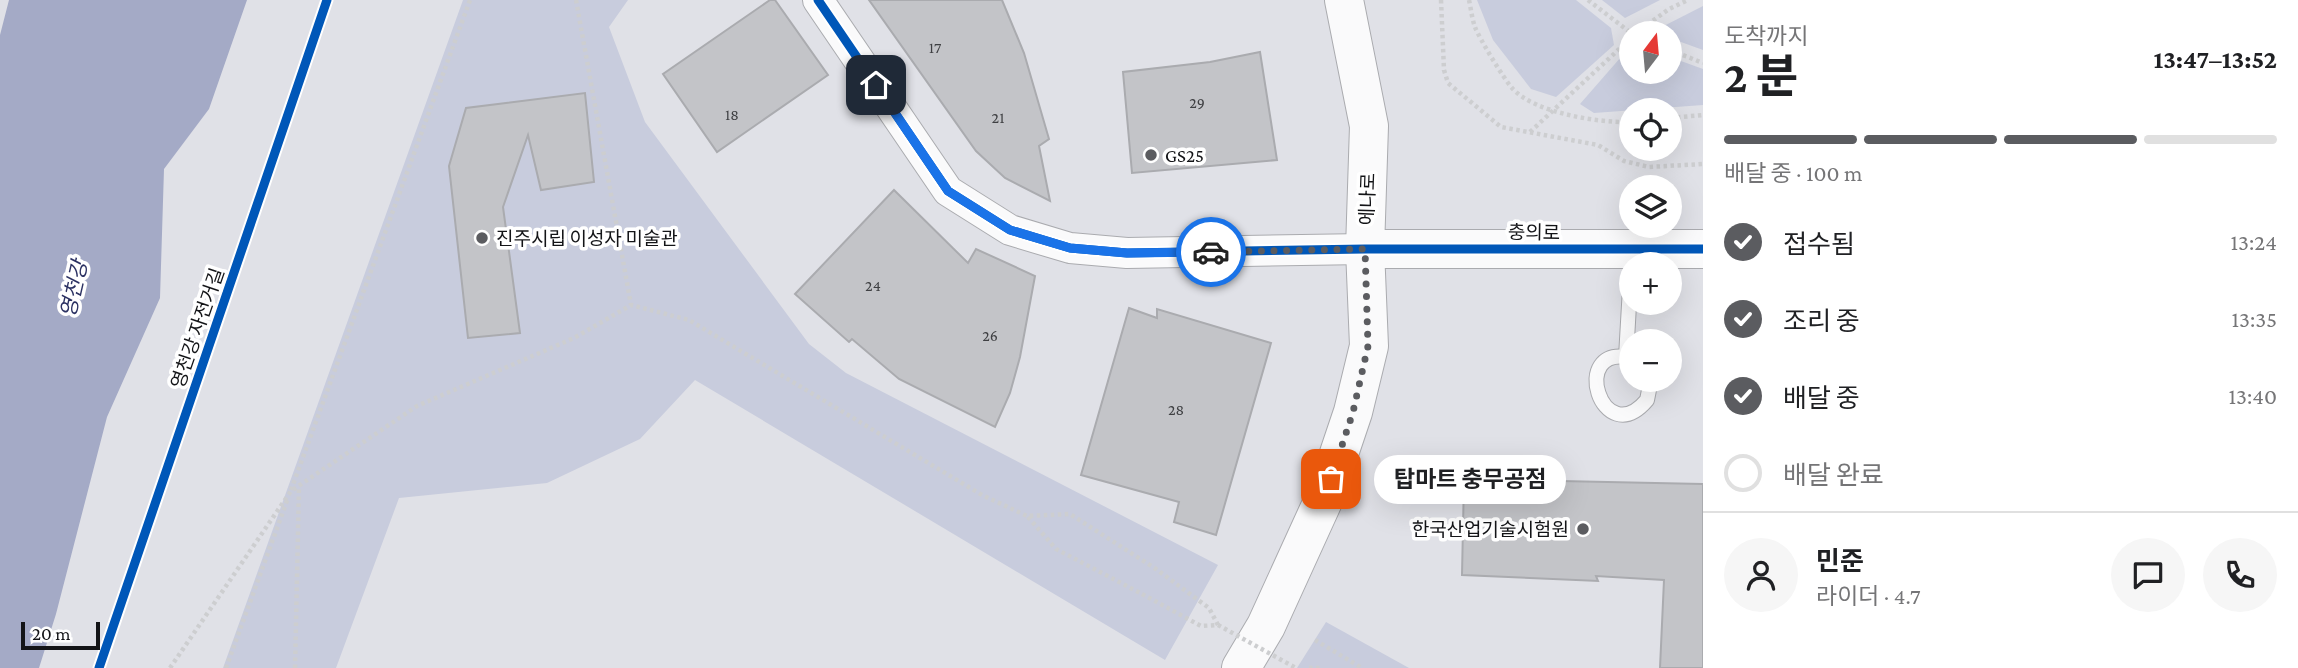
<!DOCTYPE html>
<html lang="ko">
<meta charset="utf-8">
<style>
:root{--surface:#fff;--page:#f6f6f6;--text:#202124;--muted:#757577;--line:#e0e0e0;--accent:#5b5c60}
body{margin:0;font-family:"Crimson Pro","Noto Sans KR",serif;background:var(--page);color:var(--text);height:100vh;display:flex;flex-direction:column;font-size:26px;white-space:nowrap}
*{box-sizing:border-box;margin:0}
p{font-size:23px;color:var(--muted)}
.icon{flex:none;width:38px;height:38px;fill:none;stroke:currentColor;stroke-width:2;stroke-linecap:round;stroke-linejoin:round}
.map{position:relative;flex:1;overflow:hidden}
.drawer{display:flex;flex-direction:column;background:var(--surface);width:595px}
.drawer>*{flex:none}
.needle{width:46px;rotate:16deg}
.buttons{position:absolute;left:1619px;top:21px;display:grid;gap:14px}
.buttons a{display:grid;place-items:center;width:63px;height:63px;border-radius:50%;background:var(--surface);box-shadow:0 7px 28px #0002;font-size:35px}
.scale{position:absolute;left:21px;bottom:18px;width:79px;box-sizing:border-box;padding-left:7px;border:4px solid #131417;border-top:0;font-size:19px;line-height:24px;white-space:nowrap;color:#131417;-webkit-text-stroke:5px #fff;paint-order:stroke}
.pin{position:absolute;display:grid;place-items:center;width:60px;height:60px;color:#fff;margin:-30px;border-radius:14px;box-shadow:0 4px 10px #0006}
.courier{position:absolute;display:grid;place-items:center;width:70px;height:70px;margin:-35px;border:5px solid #1a73e8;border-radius:50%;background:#fff;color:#222;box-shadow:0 2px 9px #0007}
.bubble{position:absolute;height:49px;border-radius:24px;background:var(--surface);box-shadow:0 7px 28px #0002;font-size:23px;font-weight:700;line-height:49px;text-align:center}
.head em{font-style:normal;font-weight:700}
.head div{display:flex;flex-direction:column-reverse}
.head{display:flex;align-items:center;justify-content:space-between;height:119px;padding:0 21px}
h1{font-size:46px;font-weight:700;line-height:52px}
.bar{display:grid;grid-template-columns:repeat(4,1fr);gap:10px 7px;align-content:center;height:84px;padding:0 21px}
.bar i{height:9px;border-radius:5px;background:var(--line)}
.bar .active{background:var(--accent)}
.bar p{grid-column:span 4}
.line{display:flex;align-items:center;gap:18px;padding:0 21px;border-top:2px solid var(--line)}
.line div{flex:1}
.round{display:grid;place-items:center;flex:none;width:74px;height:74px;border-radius:37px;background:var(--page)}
ol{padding:0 21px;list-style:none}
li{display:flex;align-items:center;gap:21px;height:77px}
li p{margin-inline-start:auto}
li .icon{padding:7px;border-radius:50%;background:var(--accent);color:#fff;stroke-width:4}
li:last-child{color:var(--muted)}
li i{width:38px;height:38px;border:4px solid var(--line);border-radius:50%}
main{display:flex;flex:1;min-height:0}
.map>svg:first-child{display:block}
.green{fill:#c8ccdd}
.water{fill:#a4aac6}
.building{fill:#c3c4c8;stroke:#aaabaf;stroke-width:2}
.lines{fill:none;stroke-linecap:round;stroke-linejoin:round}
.lane-casing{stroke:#aaabaf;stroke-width:16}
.street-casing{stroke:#aaabaf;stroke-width:32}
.secondary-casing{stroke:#aaabaf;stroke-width:40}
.path{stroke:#cdced0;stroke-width:4.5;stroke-dasharray:3.5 3.5;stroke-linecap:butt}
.lane{stroke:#fafafb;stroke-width:14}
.street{stroke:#fafafb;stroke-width:30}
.secondary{stroke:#fafafb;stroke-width:38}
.path-bridge{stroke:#cdced0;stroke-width:4.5;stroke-dasharray:3.5 3.5;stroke-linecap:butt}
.cycleway-casing{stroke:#fff;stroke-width:13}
.cycleway{stroke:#0057b8;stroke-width:9}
.done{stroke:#5b5c60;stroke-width:7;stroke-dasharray:0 12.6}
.route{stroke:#1a73e8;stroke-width:9}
.poi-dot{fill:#5b5c60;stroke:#fff;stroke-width:2.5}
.labels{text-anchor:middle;stroke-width:7;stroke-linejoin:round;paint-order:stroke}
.number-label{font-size:16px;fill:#3f4043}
.poi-label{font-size:19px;fill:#131417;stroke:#fff;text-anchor:start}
.street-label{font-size:19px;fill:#131417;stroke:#fff}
.water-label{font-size:21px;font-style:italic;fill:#2b3162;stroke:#fff}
</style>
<main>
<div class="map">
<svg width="1703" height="668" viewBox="0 0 1703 668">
<rect width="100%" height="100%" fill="#e0e1e7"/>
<g class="green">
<polygon points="463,0 628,0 609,27 645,122 809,344 846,373 1218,565 1165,660 695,380 640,439 547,483 399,498 336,668 223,668"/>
<polygon points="1477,0 1576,0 1611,28 1614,45 1556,97 1531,89 1493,40"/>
<polygon points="1602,0 1660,0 1625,18"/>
<polygon points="1703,6 1703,50 1670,38 1670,33 1652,32"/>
<polygon points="1628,49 1631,49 1631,72 1670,72 1670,57 1703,69 1703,105 1594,113 1580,104"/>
<polygon points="1326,622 1409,668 1297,668"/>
</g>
<polygon class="water" points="9,0 247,0 209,109 164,169 160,298 107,417 56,614 39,668 0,668 0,35"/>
<g class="building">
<polygon points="770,0 775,0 828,75 717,152 663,74"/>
<polygon points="869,0 1002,0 1024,53 1049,139 1039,146 1050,201 1005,178 976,151"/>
<polygon points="1260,52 1277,160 1132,173 1123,72 1210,62"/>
<polygon points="585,93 594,182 541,190 528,135 503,207 520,333 468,338 449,166 466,108"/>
<polygon points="894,190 968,263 976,249 1035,276 1020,357 1010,393 995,427 899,379 852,339 849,342 795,294"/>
<polygon points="1129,308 1157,318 1157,309 1271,343 1216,535 1174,522 1179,502 1081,475"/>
<polygon points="1464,479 1703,484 1703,668 1660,668 1664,580 1596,576 1598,581 1462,575"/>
</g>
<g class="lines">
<g class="lane-casing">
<g id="lane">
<polyline points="1626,357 1631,270"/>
<path d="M1631,358C1568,343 1602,453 1647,400L1651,380"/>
</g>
</g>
<g class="street-casing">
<polyline id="street" points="818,0 948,191 1010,230 1070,248 1127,253 1365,249"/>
</g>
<g class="secondary-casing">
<g id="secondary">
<polyline points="1365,249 1703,249"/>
<polyline points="1241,668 1266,626 1323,501 1353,412 1369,346 1365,249 1369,126 1344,0"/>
</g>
</g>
<g class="path">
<polyline points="576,0 631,305"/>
<polyline points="1441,0 1444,70 1448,83 1501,127 1598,145 1624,161 1649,167 1703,164"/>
<path d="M1469,0C1471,9 1472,19 1475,27C1479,38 1504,79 1512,88C1534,113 1599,123 1631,122"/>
<polyline points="1588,0 1631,33"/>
<polyline points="1636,33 1669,9 1688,0"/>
<polyline points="1670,50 1703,63"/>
<polyline points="1670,118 1703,115"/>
<polyline points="1530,132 1631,38"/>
<polyline points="291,490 470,0"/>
<polyline points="1028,517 1056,549 1142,594"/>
<polyline points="1315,640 1362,668"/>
<polyline points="170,668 291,491 417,406 574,338 631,305 689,320 982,495 1027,516 1070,514 1156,569 1209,608 1218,625"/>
<polyline points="226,668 288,498"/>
<polyline points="295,668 299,486"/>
<polyline points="1309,668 1320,668"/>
</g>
<use href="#lane" class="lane"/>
<use href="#street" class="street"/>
<use href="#secondary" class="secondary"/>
<polyline class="path-bridge" points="1142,594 1201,626 1218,625 1296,668"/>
<g class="cycleway-casing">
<g id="cycleway">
<polyline points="818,0 948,191 1010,230 1070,248 1127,253 1365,249 1703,249"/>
<polyline points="99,668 327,0"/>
</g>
</g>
<use href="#cycleway" class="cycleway"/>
</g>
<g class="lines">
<polyline class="done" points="1211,252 1365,249 1368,346 1353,412 1331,479"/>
<polyline class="route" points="876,85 948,191 1010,230 1070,248 1127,253 1211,252"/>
</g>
<g class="poi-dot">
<circle cx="1151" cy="155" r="7"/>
<circle cx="482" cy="238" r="7"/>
<circle cx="1583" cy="529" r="7"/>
</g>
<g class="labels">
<g class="number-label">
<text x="935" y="53">17</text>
<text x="1197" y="108">29</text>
<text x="732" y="120">18</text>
<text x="998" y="123">21</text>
<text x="873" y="291">24</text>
<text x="990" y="341">26</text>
<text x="1176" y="415">28</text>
</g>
<g class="poi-label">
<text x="1165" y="162">GS25</text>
<text x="496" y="245">진주시립 이성자 미술관</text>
<text x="1569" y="536" text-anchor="end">한국산업기술시험원</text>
</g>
<g class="street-label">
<text transform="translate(1367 199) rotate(-88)" y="7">에나로</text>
<text transform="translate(1534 232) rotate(1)" y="7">충의로</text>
<text transform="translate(197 328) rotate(-71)" y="7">영천강 자전거길</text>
</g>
<g class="water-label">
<text transform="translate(74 289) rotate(-77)" y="7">영천강</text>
</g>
</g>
</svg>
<div class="buttons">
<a><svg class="needle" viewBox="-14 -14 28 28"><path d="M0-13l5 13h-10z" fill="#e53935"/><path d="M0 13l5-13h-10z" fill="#757577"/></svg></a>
<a><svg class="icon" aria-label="locate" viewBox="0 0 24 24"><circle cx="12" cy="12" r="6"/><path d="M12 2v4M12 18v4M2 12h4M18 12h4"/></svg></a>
<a><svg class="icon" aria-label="layers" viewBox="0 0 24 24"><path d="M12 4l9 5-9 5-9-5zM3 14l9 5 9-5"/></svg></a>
<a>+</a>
<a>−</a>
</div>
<div class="scale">20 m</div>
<div class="pin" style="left:1331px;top:479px;background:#ea580c"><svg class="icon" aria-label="bag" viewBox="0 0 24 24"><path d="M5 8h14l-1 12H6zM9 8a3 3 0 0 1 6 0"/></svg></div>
<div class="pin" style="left:876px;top:85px;background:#1f2937"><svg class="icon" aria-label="home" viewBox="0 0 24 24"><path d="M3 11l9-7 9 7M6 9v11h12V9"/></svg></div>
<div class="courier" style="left:1211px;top:252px"><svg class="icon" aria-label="car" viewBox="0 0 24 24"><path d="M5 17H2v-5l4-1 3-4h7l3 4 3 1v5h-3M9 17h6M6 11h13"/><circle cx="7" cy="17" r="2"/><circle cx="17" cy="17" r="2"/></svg></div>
<div class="bubble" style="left:1374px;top:455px;width:192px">탑마트 충무공점</div>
</div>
<section class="drawer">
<div class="head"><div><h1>2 분</h1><p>도착까지</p></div><em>13:47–13:52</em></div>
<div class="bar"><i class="active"></i><i class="active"></i><i class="active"></i><i></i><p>배달 중 · 100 m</p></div>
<ol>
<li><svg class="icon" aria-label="check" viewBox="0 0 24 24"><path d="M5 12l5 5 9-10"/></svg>접수됨<p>13:24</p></li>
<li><svg class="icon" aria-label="check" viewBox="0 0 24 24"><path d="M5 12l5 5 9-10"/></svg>조리 중<p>13:35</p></li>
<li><svg class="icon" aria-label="check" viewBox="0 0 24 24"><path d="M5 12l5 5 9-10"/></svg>배달 중<p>13:40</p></li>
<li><i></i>배달 완료</li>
</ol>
<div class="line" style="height:126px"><a class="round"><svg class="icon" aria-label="person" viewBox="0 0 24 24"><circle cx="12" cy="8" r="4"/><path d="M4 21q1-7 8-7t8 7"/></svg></a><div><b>민준</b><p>라이더 · 4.7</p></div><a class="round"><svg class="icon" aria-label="chat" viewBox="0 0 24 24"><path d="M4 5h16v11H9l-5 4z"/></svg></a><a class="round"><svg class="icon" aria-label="phone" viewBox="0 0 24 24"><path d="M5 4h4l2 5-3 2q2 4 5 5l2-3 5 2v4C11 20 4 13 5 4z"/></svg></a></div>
</section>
</main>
